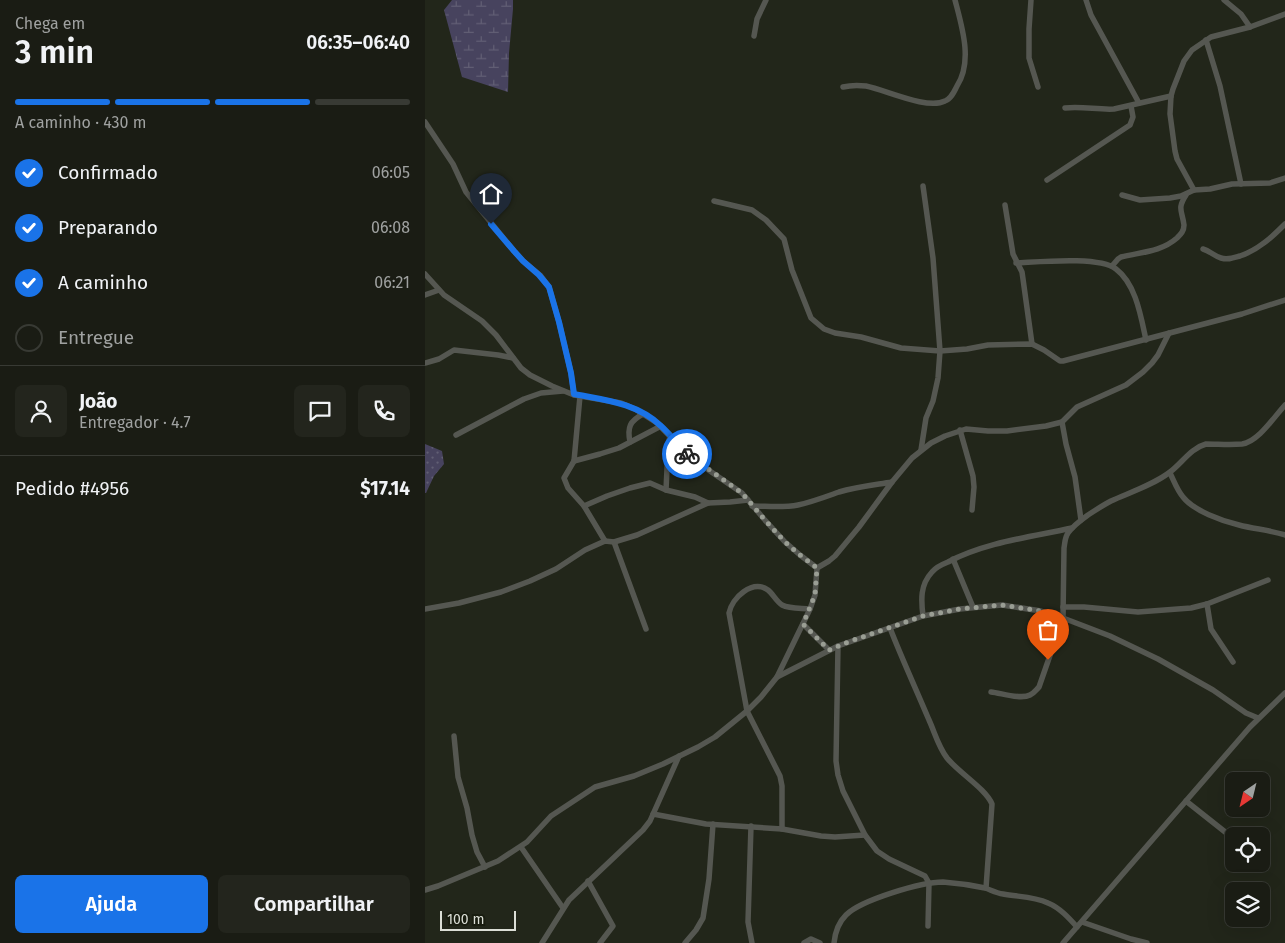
<!DOCTYPE html>
<html lang="pt">
<meta charset="utf-8">
<style>
:root{--surface:#1a1c14;--page:#23251d;--text:#f1f3f6;--muted:#9fa1a0;--line:#383a34;--accent:#1a73e8}
body{margin:0;font-family:"Fira Sans",sans-serif;background:var(--page);color:var(--text);height:100vh;display:flex;flex-direction:column;font-size:19px;white-space:nowrap}
*{box-sizing:border-box;margin:0}
p{font-size:16px;color:var(--muted)}
.icon{flex:none;width:28px;height:28px;fill:none;stroke:currentColor;stroke-width:2;stroke-linecap:round;stroke-linejoin:round}
.map{position:relative;flex:1;overflow:hidden}
.sheet{display:flex;flex-direction:column;background:var(--surface);width:425px}
.sheet>*{flex:none}
.needle{width:32px;rotate:215deg}
.fabs{position:absolute;left:800px;top:772px;display:grid;gap:10px}
.fabs a{display:grid;place-items:center;width:45px;height:45px;border-radius:8px;background:var(--surface);box-shadow:0 5px 20px #0002,0 0 0 1px var(--line);font-size:25px}
.scale{position:absolute;left:15px;bottom:12px;width:76px;box-sizing:border-box;padding-left:5px;border:2px solid #dbded6;border-top:0;font-size:14px;line-height:18px;white-space:nowrap;color:#dbded6;-webkit-text-stroke:4px #191d10;paint-order:stroke}
.pin{position:absolute;display:grid;place-items:center;width:42px;height:42px;color:#fff;margin:-51px -21px;border-radius:50% 50% 50% 0;rotate:-45deg;box-shadow:0 0 5px #0007}
.pin .icon{rotate:45deg}
.courier{position:absolute;display:grid;place-items:center;width:50px;height:50px;margin:-25px;border:4px solid #1a73e8;border-radius:50%;background:#fff;color:#222;box-shadow:0 1px 6px #0007}
.overview em{font-style:normal;font-weight:600}
.overview div{display:flex;flex-direction:column-reverse}
.overview{display:flex;align-items:center;justify-content:space-between;height:85px;padding:0 15px}
h1{font-size:32px;font-weight:600;line-height:38px}
.bar{display:grid;grid-template-columns:repeat(4,1fr);gap:8px 5px;align-content:center;height:60px;padding:0 15px}
.bar i{height:6px;border-radius:4px;background:var(--line)}
.bar .current{background:var(--accent)}
.bar p{grid-column:span 4}
.line{display:flex;align-items:center;gap:12px;padding:0 15px;border-top:1px solid var(--line)}
.line div{flex:1}
.round{display:grid;place-items:center;flex:none;width:52px;height:52px;border-radius:8px;background:var(--page)}
ol{padding:0 15px;list-style:none}
li{display:flex;align-items:center;gap:15px;height:55px}
li p{margin-inline-start:auto}
li .icon{padding:5px;border-radius:50%;background:var(--accent);color:#fff;stroke-width:4}
li:last-child{color:var(--muted)}
li i{width:28px;height:28px;border:2px solid var(--line);border-radius:50%}
.cta{display:flex;gap:10px;margin-top:auto;padding:10px 15px}
.cta a{flex:1;height:58px;border-radius:8px;background:var(--accent);color:#fff;font-size:20px;font-weight:600;line-height:58px;text-align:center}
.cta a+a{background:var(--page);color:var(--text)}
main{display:flex;flex:1;min-height:0}
.map>svg:first-child{display:block}
.grass{fill:url(#grass-dots)}
.wetland{fill:url(#wetland-marsh)}
.lines{fill:none;stroke-linecap:round;stroke-linejoin:round}
.minor{stroke:#555751;stroke-width:5.5}
.done{stroke:#9a9e94;stroke-width:5;stroke-dasharray:0 9}
.route{stroke:#1a73e8;stroke-width:6}
</style>
<main>
<section class="sheet">
<div class="overview"><div><h1>3 min</h1><p>Chega em</p></div><em>06:35–06:40</em></div>
<div class="bar"><i class="current"></i><i class="current"></i><i class="current"></i><i></i><p>A caminho · 430 m</p></div>
<ol>
<li><svg class="icon" aria-label="check" viewBox="0 0 24 24"><path d="M5 12l5 5 9-10"/></svg>Confirmado<p>06:05</p></li>
<li><svg class="icon" aria-label="check" viewBox="0 0 24 24"><path d="M5 12l5 5 9-10"/></svg>Preparando<p>06:08</p></li>
<li><svg class="icon" aria-label="check" viewBox="0 0 24 24"><path d="M5 12l5 5 9-10"/></svg>A caminho<p>06:21</p></li>
<li><i></i>Entregue</li>
</ol>
<div class="line" style="height:90px"><a class="round"><svg class="icon" aria-label="person" viewBox="0 0 24 24"><circle cx="12" cy="8" r="4"/><path d="M4 21q1-7 8-7t8 7"/></svg></a><div><b>João</b><p>Entregador · 4.7</p></div><a class="round"><svg class="icon" aria-label="chat" viewBox="0 0 24 24"><path d="M4 5h16v11H9l-5 4z"/></svg></a><a class="round"><svg class="icon" aria-label="phone" viewBox="0 0 24 24"><path d="M5 4h4l2 5-3 2q2 4 5 5l2-3 5 2v4C11 20 4 13 5 4z"/></svg></a></div>
<div class="line" style="height:65px"><div>Pedido #4956</div><b>$17.14</b></div>
<div class="cta"><a>Ajuda</a><a>Compartilhar</a></div>
</section>
<div class="map">
<svg width="860" height="943" viewBox="0 0 860 943">
<defs>
<pattern id="grass-dots" width="8" height="8" patternUnits="userSpaceOnUse" patternTransform="scale(1.25)"><rect width="8" height="8" fill="#47435e"/><path d="M2 2h.1M6 6h.1" fill="none" stroke="#615e74" stroke-width="1.8" stroke-linecap="round"/></pattern>
<pattern id="wetland-marsh" width="20" height="14" patternUnits="userSpaceOnUse" patternTransform="scale(1.25)"><rect width="20" height="14" fill="#47435e"/><path d="M1 5h8M5 5V1M11 12h8M15 12V8" fill="none" stroke="#615e74"/></pattern>
</defs>
<rect width="100%" height="100%" fill="#22261a"/>
<polygon class="grass" points="0,444 17,451 19,464 9,476 1,493 0,493"/>
<polygon class="wetland" points="27,0 88,0 88,9 84,53 83,92 37,77 19,10"/>
<g class="lines">
<g class="minor">
<polyline points="606,0 604,29 604,58 613,87"/>
<polyline points="661,0 666,15 714,103"/>
<polyline points="799,0 816,14 825,27 860,14"/>
<polyline points="329,36 332,19 341,0"/>
<polyline points="781,40 795,86 816,184"/>
<path d="M418,87C426,85 433,85 441,86C461,90 502,110 520,101C526,99 529,92 532,86C548,61 537,27 530,0"/>
<path d="M640,108C657,106 673,110 689,109L746,96"/>
<polyline points="0,122 28,164 41,192 89,251 98,261 115,275 124,287 134,322 146,373 149,395"/>
<polyline points="622,180 705,125 708,117 706,106"/>
<polyline points="769,190 752,159 750,151 745,114 746,96 748,89 759,61 767,50 786,37 825,27"/>
<polyline points="697,195 715,200 745,198 756,196 769,190 785,189 807,184 845,183 860,178"/>
<polyline points="289,201 327,210 341,220 359,239 367,270 386,318 399,329 410,333 436,337 476,348 515,351 542,349 563,345 607,344 619,350 635,361 638,361 817,314 860,300"/>
<polyline points="580,205 588,254 597,272 598,279 607,344"/>
<path d="M778,249C785,251 789,256 796,258C803,260 808,258 815,256C833,250 847,237 860,224"/>
<path d="M591,263C614,262 674,256 691,269C711,284 716,317 721,340"/>
<path d="M687,266L693,259L696,257C716,252 736,252 752,238C756,234 759,231 759,225C757,210 752,209 761,195"/>
<polyline points="0,274 19,295 57,321 71,335 96,368 105,375 127,386 149,395 196,403 210,409 232,423 266,458 317,493 339,519 360,542 375,555 392,568"/>
<polyline points="0,295 14,290"/>
<polyline points="0,363 14,359 29,350 73,355 88,358"/>
<polyline points="155,396 149,461 139,478 143,488 159,506 180,541"/>
<polyline points="637,422 641,444 650,477 656,520"/>
<polyline points="535,430 548,476 549,487 547,510"/>
<polyline points="31,435 99,399 116,393 138,391"/>
<path d="M205,442C202,427 205,421 218,414"/>
<polyline points="496,450 501,418 508,401 513,378 515,351 508,258 498,186"/>
<polyline points="149,461 175,454 194,448 236,426"/>
<path d="M745,473C749,481 752,490 758,497C769,511 797,521 814,525C829,529 845,530 860,535"/>
<polyline points="241,490 243,448 245,435"/>
<polyline points="159,506 182,496 205,488 225,483 241,490 270,497 283,503"/>
<path d="M327,506C342,506 358,508 373,505C387,502 400,497 414,492C431,487 449,485 467,482"/>
<polyline points="189,542 221,629"/>
<polyline points="528,559 548,607"/>
<polyline points="782,604 786,629 808,662"/>
<polyline points="638,607 659,607 713,612 766,608 782,604 843,580"/>
<polyline points="0,609 34,603 76,592 105,581 131,569 160,550 180,541 189,542 212,535 283,503 305,502 323,500"/>
<path d="M498,616C496,600 495,585 507,572C511,567 518,564 523,562C561,542 606,537 647,528"/>
<polyline points="378,624 404,650"/>
<path d="M465,628C477,659 491,689 504,720C510,733 513,746 522,758C533,772 561,789 567,804L561,888"/>
<polyline points="413,646 411,761 413,775 418,791 440,835 452,851 464,859 500,876 504,883 503,926"/>
<polyline points="352,677 385,609 390,595 392,568 404,561 410,556 434,527 467,482 487,458 506,443 520,436 541,429 563,431 582,431 621,426 637,422 652,407 701,385 718,372 727,363 733,355 744,333"/>
<path d="M566,692C576,693 596,700 605,695C609,693 611,690 614,687L638,618L639,548C640,542 640,537 643,533C648,526 656,520 663,515C671,510 678,505 686,501C706,492 728,485 745,472C757,463 766,448 781,444C793,444 805,445 817,444C833,442 849,417 860,405"/>
<polyline points="29,736 33,777 42,808 47,835 52,852 60,867"/>
<polyline points="761,801 809,839"/>
<polyline points="228,814 281,824 357,829 396,836 410,837 440,835"/>
<polyline points="326,826 323,922 327,943"/>
<path d="M357,829V786L355,776L322,711L304,613C307,598 327,579 343,590C348,594 351,601 357,605C365,609 376,608 385,609"/>
<polyline points="96,847 138,908"/>
<polyline points="163,881 188,926 175,943"/>
<polyline points="0,890 13,886 73,861 102,842 126,816 170,787 209,776 238,764 273,747 290,737 322,711 336,697 352,677 413,646 498,616 535,609 577,605 616,611 638,618 685,636 733,659 788,690 821,713 833,718"/>
<polyline points="657,922 706,939 722,943"/>
<polyline points="117,943 144,900 218,830 225,821 254,756"/>
<polyline points="260,943 271,930 278,918 284,879 288,824"/>
<polyline points="379,943 386,939 395,943"/>
<path d="M409,943C410,933 413,923 421,915C436,900 496,882 518,882C531,883 546,885 560,888C566,890 571,893 578,894C593,897 608,896 623,903C635,908 644,918 652,927"/>
<polyline points="638,943 825,727 860,693"/>
</g>
</g>
<g class="lines">
<polyline class="done" points="262,454 317,493 339,519 360,542 375,555 392,568 390,595 378,624 404,650 423,642 498,616 535,609 577,605 616,611 638,618 623,660"/>
<path class="route" d="M66,224L89,251L98,261L114,275L124,287L134,322L146,373L149,394C180,400 212,403 236,426C245,434 253,445 262,454"/>
</g>
</svg>
<div class="fabs">
<a><svg class="needle" viewBox="-14 -14 28 28"><path d="M0-13l5 13h-10z" fill="#e53935"/><path d="M0 13l5-13h-10z" fill="#9fa1a0"/></svg></a>
<a><svg class="icon" aria-label="locate" viewBox="0 0 24 24"><circle cx="12" cy="12" r="6"/><path d="M12 2v4M12 18v4M2 12h4M18 12h4"/></svg></a>
<a><svg class="icon" aria-label="layers" viewBox="0 0 24 24"><path d="M12 4l9 5-9 5-9-5zM3 14l9 5 9-5"/></svg></a>
</div>
<div class="scale">100 m</div>
<div class="pin" style="left:623px;top:660px;background:#ea580c"><svg class="icon" aria-label="bag" viewBox="0 0 24 24"><path d="M5 8h14l-1 12H6zM9 8a3 3 0 0 1 6 0"/></svg></div>
<div class="pin" style="left:66px;top:224px;background:#1f2937"><svg class="icon" aria-label="home" viewBox="0 0 24 24"><path d="M3 11l9-7 9 7M6 9v11h12V9"/></svg></div>
<div class="courier" style="left:262px;top:454px"><svg class="icon" aria-label="bike" viewBox="0 0 24 24"><circle cx="6" cy="16" r="4"/><circle cx="18" cy="16" r="4"/><path d="M6 16l4-8h5l3 8M10 8l3 8H6M13 5h3"/></svg></div>
</div>
</main>
